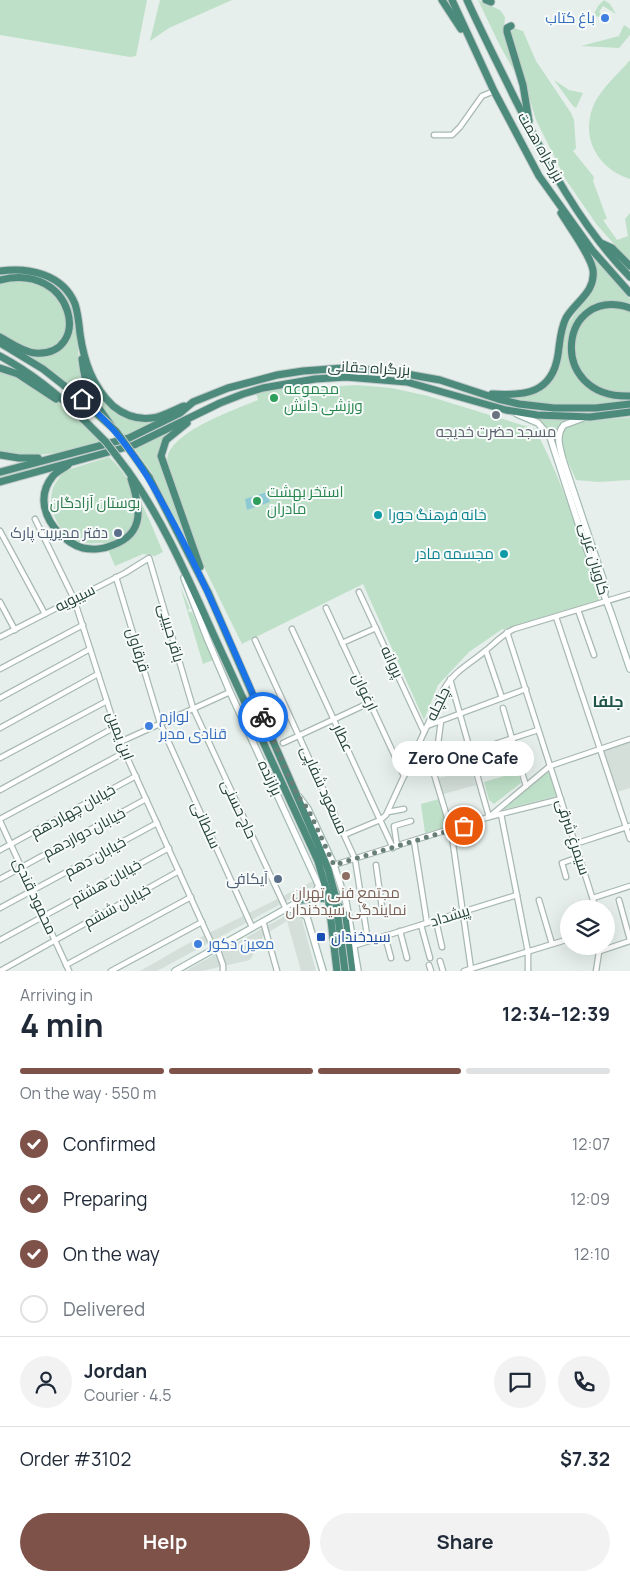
<!DOCTYPE html>
<meta charset="utf-8">
<style>
:root{--surface:#fff;--page:#f2f2f3;--text:#1f2937;--muted:#747a83;--line:#e0e1e3;--accent:#7f5249}
body{margin:0;font-family:Manrope,Cairo,sans-serif;background:var(--page);color:var(--text);height:100vh;display:flex;flex-direction:column;font-size:19px;white-space:nowrap}
*{box-sizing:border-box;margin:0}
p{font-size:16px;color:var(--muted)}
.icon{flex:none;width:28px;height:28px;fill:none;stroke:currentColor;stroke-width:2;stroke-linecap:round;stroke-linejoin:round}
.map{position:relative;height:971px;overflow:hidden}
.sheet{display:flex;flex-direction:column;background:var(--surface);flex:1}
.sheet>*{flex:none}
.controls{position:absolute;left:560px;top:900px;display:grid;gap:10px}
.controls a{display:grid;place-items:center;width:55px;height:55px;border-radius:50%;background:var(--surface);box-shadow:0 5px 20px #0002;font-size:25px}
.pin{position:absolute;display:grid;place-items:center;width:42px;height:42px;color:#fff;margin:-21px;border:2px solid #fff;border-radius:50%;box-shadow:0 1px 5px #0007}
.courier{position:absolute;display:grid;place-items:center;width:50px;height:50px;margin:-25px;border:4px solid #1a73e8;border-radius:50%;background:#fff;color:#222;box-shadow:0 1px 6px #0007}
.bubble{position:absolute;height:35px;border-radius:18px;background:var(--surface);box-shadow:0 5px 20px #0002;font-size:16px;font-weight:700;line-height:35px;text-align:center}
.head em{font-style:normal;font-weight:700}
.head div{display:flex;flex-direction:column-reverse}
.head{display:flex;align-items:center;justify-content:space-between;height:85px;padding:0 20px}
h1{font-size:32px;font-weight:700;line-height:38px}
.bar{display:grid;grid-template-columns:repeat(4,1fr);gap:8px 5px;align-content:center;height:60px;padding:0 20px}
.bar i{height:6px;border-radius:4px;background:var(--line)}
.bar .active{background:var(--accent)}
.bar p{grid-column:span 4}
.line{display:flex;align-items:center;gap:12px;padding:0 20px;border-top:1px solid var(--line)}
.line div{flex:1}
.round{display:grid;place-items:center;flex:none;width:52px;height:52px;border-radius:26px;background:var(--page)}
ol{padding:0 20px;list-style:none}
li{display:flex;align-items:center;gap:15px;height:55px}
li p{margin-inline-start:auto}
li .icon{padding:5px;border-radius:50%;background:var(--accent);color:#fff;stroke-width:4}
li:last-child{color:var(--muted)}
li i{width:28px;height:28px;border:2px solid var(--line);border-radius:50%}
.button{display:flex;gap:10px;margin-top:auto;padding:10px 20px}
.button a{flex:1;height:58px;border-radius:30px;background:var(--accent);color:#fff;font-size:20px;font-weight:700;line-height:58px;text-align:center}
.button a+a{background:var(--page);color:var(--text)}
.map>svg:first-child{display:block}
.built{fill:#d4dfda}
.green{fill:#bfe0c8}
.water{fill:#8ec9d4}
.lines{fill:none;stroke-linecap:round;stroke-linejoin:round}
.minor-casing{stroke:#a8b8b2;stroke-width:7}
.secondary-casing{stroke:#a4bbb3;stroke-width:8}
.trunk-casing{stroke:#c2cac8;stroke-width:9}
.minor{stroke:#fff;stroke-width:4.5}
.secondary{stroke:#fff;stroke-width:5.5}
.trunk{stroke:#4c8a7c;stroke-width:7}
.trunk-bridge-casing{stroke:#c2cac8;stroke-width:9;stroke-linecap:butt}
.trunk-bridge{stroke:#4c8a7c;stroke-width:7}
.done{stroke:#687f78;stroke-width:5;stroke-dasharray:0 9}
.route{stroke:#1a73e8;stroke-width:6}
.shop-dot{fill:#3f7fe0;stroke:#f7fbf9;stroke-width:2}
.leisure-dot{fill:#2e9e5b;stroke:#f7fbf9;stroke-width:2}
.worship-dot{fill:#6b7280;stroke:#f7fbf9;stroke-width:2}
.culture-dot{fill:#0f9aa8;stroke:#f7fbf9;stroke-width:2}
.service-dot{fill:#5c6f8a;stroke:#f7fbf9;stroke-width:2}
.education-dot{fill:#8d6e63;stroke:#f7fbf9;stroke-width:2}
.transit-dot{fill:#1a4fb4;stroke:#f7fbf9;stroke-width:2}
.labels{text-anchor:middle;stroke-width:4;stroke-linejoin:round;paint-order:stroke}
.shop-label{font-size:15px;fill:#366cbe;stroke:#f7fbf9;text-anchor:start}
.street-label{font-size:15px;fill:#24423a;stroke:#f7fbf9}
.leisure-label{font-size:15px;fill:#27864d;stroke:#f7fbf9;text-anchor:start}
.worship-label{font-size:15px;fill:#5b616d;stroke:#f7fbf9}
.park-label{font-size:15px;fill:#2d7a4b;stroke:#f7fbf9}
.culture-label{font-size:15px;fill:#0d838f;stroke:#f7fbf9;text-anchor:start}
.service-label{font-size:15px;fill:#4e5e75;stroke:#f7fbf9;text-anchor:end}
.education-label{font-size:15px;fill:#785e54;stroke:#f7fbf9}
.transit-label{font-size:15px;fill:#164399;stroke:#f7fbf9;text-anchor:start}
.neighbourhood-label{font-size:16px;font-weight:bold;fill:#1f5548;stroke:#f7fbf9}
</style>
<div class="map">
<svg width="630" height="971" viewBox="0 0 630 971">
<rect width="100%" height="100%" fill="#e6efeb"/>
<g class="built">
<polygon points="630,743 630,788 617,792 604,751"/>
<polygon points="471,769 476,785 443,794 439,778"/>
<polygon points="313,881 316,885 157,971 140,971 189,943"/>
<polygon points="294,911 301,916 316,971 301,971 287,921 264,935 250,960 202,971 185,971"/>
</g>
<g class="green">
<polygon points="0,0 147,0 136,56 130,57 0,35"/>
<polygon points="160,0 232,0 169,28 150,41"/>
<polygon points="478,0 500,10 505,17 504,27 520,81 500,46"/>
<polygon points="604,0 610,4 616,14 603,6 599,12 611,20 595,16 594,14 598,6"/>
<polygon points="624,25 630,29 630,35 619,48 581,46 619,36"/>
<polygon points="514,28 523,31 536,61 571,113 574,120 576,148 573,151 594,177 593,181 607,219 603,220 617,240 628,236 625,219 630,213 630,262 597,225 566,180 536,120 510,34"/>
<path d="M630,60V179C596,168 579,135 595,102C603,87 619,73 630,60Z"/>
<polygon points="554,80 569,90 583,93 576,108 573,106"/>
<path d="M582,244L630,299V307L602,304C580,324 561,332 572,365L608,396L630,398V402L586,406L546,404L497,396C523,398 552,396 559,365C562,353 561,342 565,330C568,323 573,317 577,311C584,301 589,291 595,280Z"/>
<path d="M16,272C24,274 32,274 39,276C84,290 74,338 81,373C84,387 98,405 105,418C72,386 39,363 0,340L27,353L60,346L71,314L42,281L0,279V275Z"/>
<polygon points="33,281 54,292 68,320 64,336 54,347 42,351 28,349 0,335 0,282"/>
<polygon points="608,307 630,310 630,394 603,389 590,381 577,367 574,337 577,328 590,314"/>
<path d="M0,371C37,382 77,415 103,443L63,452L30,456L0,453Z"/>
<polygon points="88,371 101,395 136,419 184,407 125,437 94,400 89,392"/>
<path d="M356,385L392,388L428,396L535,429C564,484 581,540 599,600L501,630L469,652L438,685L424,720L363,584L242,644L205,569L167,470C167,465 167,458 168,454C179,429 234,410 258,400L256,393L286,387L287,391L295,389Z"/>
<path d="M630,417V480L598,482L576,480C571,468 563,453 562,439C562,435 564,429 568,426C578,420 617,419 630,417Z"/>
<polygon points="529,418 578,419 558,431 557,443 561,459 554,441"/>
<polygon points="179,427 160,447 200,570 152,473 134,448"/>
<polygon points="64,456 64,462 0,480 0,473"/>
<path d="M109,457C136,482 149,520 163,552L155,556L143,554L115,566L105,543C99,543 92,544 85,543C63,540 47,513 52,492C53,485 60,477 64,471Z"/>
<polygon points="180,586 190,609 188,609 189,612 192,612 213,660 203,664"/>
<polygon points="548,771 557,796 502,810"/>
<polygon points="518,772 521,783 494,804 489,800 484,782"/>
<polygon points="439,799 447,827 425,833 421,804"/>
</g>
<polygon class="water" points="267,492 270,502 247,510 245,499"/>
<g class="lines">
<g class="minor-casing">
<g id="minor">
<polyline points="434,135 452,135 460,127 482,96 494,91"/>
<polyline points="35,519 74,599 120,742 214,949"/>
<polyline points="0,531 45,614"/>
<polyline points="116,577 160,723 252,927"/>
<polyline points="359,592 424,732"/>
<polyline points="0,602 15,630"/>
<polyline points="326,608 404,776"/>
<polyline points="578,610 594,655"/>
<polyline points="556,617 630,839"/>
<polyline points="292,629 393,848"/>
<polyline points="507,632 596,909"/>
<polyline points="0,637 125,573 149,558 193,708 286,909"/>
<polyline points="255,640 355,859 368,941"/>
<polyline points="342,643 376,628"/>
<polyline points="486,651 502,698"/>
<polyline points="0,669 83,625"/>
<polyline points="450,679 489,817 561,799"/>
<polyline points="0,698 90,649"/>
<polyline points="503,708 526,786"/>
<polyline points="441,721 434,774 451,830 471,969"/>
<polyline points="427,726 526,689"/>
<polyline points="0,728 98,674"/>
<polyline points="120,742 230,692"/>
<polyline points="283,743 371,702"/>
<polyline points="471,752 538,730"/>
<polyline points="0,758 107,701"/>
<polyline points="0,790 115,727"/>
<polyline points="388,812 404,809"/>
<polyline points="501,814 528,952 528,971"/>
<polyline points="0,819 125,752"/>
<polyline points="0,821 69,971"/>
<path d="M344,835L380,820L386,815L444,689C454,671 470,664 485,651C495,643 503,634 514,629L630,594"/>
<polyline points="414,841 427,923"/>
<polyline points="581,842 630,826"/>
<polyline points="397,846 394,826 411,821"/>
<polyline points="0,850 136,776"/>
<polyline points="334,865 489,817 550,766 630,739"/>
<polyline points="376,865 382,908"/>
<polyline points="566,877 562,863 579,857"/>
<polyline points="0,879 146,799"/>
<polyline points="361,897 380,894"/>
<polyline points="593,898 630,886"/>
<polyline points="539,900 552,944"/>
<polyline points="619,900 630,940"/>
<polyline points="0,908 157,823"/>
<polyline points="263,921 277,971"/>
<polyline points="436,921 442,947"/>
<polyline points="421,925 430,958"/>
<polyline points="400,931 407,958"/>
<polyline points="385,936 391,958"/>
<polyline points="0,940 169,848"/>
<polyline points="353,946 517,895"/>
<polyline points="217,948 223,965 223,971"/>
<polyline points="600,951 630,941"/>
<polyline points="440,961 443,971"/>
<polyline points="66,965 191,897"/>
<polyline points="429,965 431,971"/>
<polyline points="0,971 179,871"/>
<polyline points="111,971 202,922"/>
<polyline points="464,971 569,939"/>
<polyline points="596,971 600,946"/>
</g>
</g>
<g class="secondary-casing">
<g id="secondary">
<polyline points="517,414 538,423 550,437 586,547 611,613 630,669"/>
<path d="M583,418L564,425C555,435 560,448 563,460L604,582L605,592"/>
<polyline points="299,797 308,809 334,865 346,902 358,971"/>
<polyline points="288,909 298,910 307,917 323,971"/>
<polyline points="175,971 314,893 319,886 230,692 207,638 184,578"/>
</g>
</g>
<g class="trunk-casing">
<g id="trunk">
<polyline points="442,0 461,29"/>
<polyline points="452,0 494,91 539,176 592,250 630,293"/>
<path d="M467,0C482,33 499,66 515,99C547,162 580,226 630,277"/>
<polyline points="486,0 491,2"/>
<polyline points="511,26 507,28 507,32 523,85 529,121"/>
<polyline points="601,243 612,248 630,266"/>
<path d="M0,271C28,267 63,274 75,304C78,313 79,324 80,334C84,361 92,386 113,406C124,415 137,420 152,418C163,417 173,410 184,406"/>
<path d="M0,280C75,261 93,357 35,353C23,352 11,343 0,337"/>
<path d="M630,308C559,284 545,399 630,396"/>
<polyline points="0,343 43,369 71,391"/>
<path d="M0,356C32,373 59,395 84,420"/>
<path d="M82,359C86,392 91,398 111,425"/>
<polyline points="0,368 18,374 56,399"/>
<path d="M492,394C524,396 552,394 558,355C560,342 560,330 566,318C575,302 596,292 593,270C590,254 570,228 561,213"/>
<polyline points="187,423 166,440 161,456 200,567"/>
<polyline points="0,455 19,458 38,458"/>
<path d="M68,465C63,469 56,472 53,476C37,495 44,518 60,534C67,540 74,546 83,548C92,550 104,549 113,545C146,533 140,506 131,479"/>
<path d="M128,471C165,523 190,583 216,640C250,714 284,787 318,861L328,895"/>
<polyline points="0,472 129,438 180,413 193,402 228,388 277,375 303,371 344,368 395,372 440,380 498,399 519,404 554,408 596,408 630,404"/>
<polyline points="149,477 208,592 317,842 328,869 335,895"/>
<polyline points="0,482 134,445 220,403 243,394 263,388 315,379 346,377 407,382 506,410 537,415 590,417 630,412"/>
<path d="M302,900C323,897 337,895 345,917L352,971"/>
</g>
</g>
<use href="#minor" class="minor"/>
<use href="#secondary" class="secondary"/>
<use href="#trunk" class="trunk"/>
<g class="trunk-bridge-casing">
<g id="trunk-bridge">
<polyline points="71,391 116,431 149,477"/>
<polyline points="84,420 106,442 128,471"/>
<polyline points="328,895 337,971"/>
<polyline points="335,895 345,971"/>
</g>
</g>
<use href="#trunk-bridge" class="trunk-bridge"/>
</g>
<g class="lines">
<polyline class="done" points="263,717 297,795 308,809 334,865 464,826"/>
<path class="route" d="M82,399C131,440 157,491 186,547C214,603 238,660 263,717"/>
</g>
<g class="shop-dot">
<circle cx="605" cy="18" r="5"/>
<circle cx="149" cy="726" r="5"/>
<circle cx="198" cy="944" r="5"/>
</g>
<g class="leisure-dot">
<circle cx="274" cy="398" r="5"/>
<circle cx="257" cy="501" r="5"/>
</g>
<circle class="worship-dot" cx="496" cy="415" r="5"/>
<g class="culture-dot">
<circle cx="378" cy="515" r="5"/>
<circle cx="504" cy="554" r="5"/>
</g>
<g class="service-dot">
<circle cx="118" cy="533" r="5"/>
<circle cx="278" cy="879" r="5"/>
</g>
<circle class="education-dot" cx="346" cy="876" r="5"/>
<rect class="transit-dot" x="316" y="932" width="10" height="10" rx="2.5"/>
<g class="labels">
<g class="shop-label">
<text x="595" y="23" text-anchor="end">باغ کتاب</text>
<text x="159" y="722">لوازم<tspan x="159" dy="17">قنادى مدبر</tspan></text>
<text x="208" y="949">معین دکور</text>
</g>
<g class="street-label">
<text transform="translate(541 147) rotate(60)" y="5">بزرگراه همت</text>
<text transform="translate(369 368) rotate(3)" y="5">بزرگراه حقانی</text>
<text transform="translate(594 559) rotate(74)" y="5">کاویان غربی</text>
<text transform="translate(75 598) rotate(-27)" y="5">سیبویه</text>
<text transform="translate(171 633) rotate(74)" y="5">باقر حبیبی</text>
<text transform="translate(138 650) rotate(73)" y="5">قرقاول</text>
<text transform="translate(392 662) rotate(65)" y="5">پروانه</text>
<text transform="translate(365 692) rotate(65)" y="5">ارغوان</text>
<text transform="translate(438 704) rotate(-64)" y="5">چلچله</text>
<text transform="translate(120 736) rotate(69)" y="5">ابن یمین</text>
<text transform="translate(343 738) rotate(65)" y="5">عطار</text>
<text transform="translate(270 778) rotate(65)" y="5">برازنده</text>
<text transform="translate(324 790) rotate(66)" y="5">مسعود شفاپی</text>
<text transform="translate(239 809) rotate(65)" y="5">حاج حسنی</text>
<text transform="translate(73 811) rotate(-29)" y="5">خیابان چهاردهم</text>
<text transform="translate(206 825) rotate(66)" y="5">سلطانی</text>
<text transform="translate(84 833) rotate(-28)" y="5">خیابان دوازدهم</text>
<text transform="translate(573 837) rotate(72)" y="5">سیمرغ شرقی</text>
<text transform="translate(95 857) rotate(-29)" y="5">خیابان دهم</text>
<text transform="translate(106 882) rotate(-29)" y="5">خیابان هشتم</text>
<text transform="translate(35 896) rotate(65)" y="5">محمود قندی</text>
<text transform="translate(117 906) rotate(-29)" y="5">خیابان ششم</text>
<text transform="translate(450 916) rotate(-17)" y="5">پیشداد</text>
</g>
<g class="leisure-label">
<text x="284" y="394">مجموعه<tspan x="284" dy="17">ورزشی دانش</tspan></text>
<text x="267" y="497">استخر بهشت<tspan x="267" dy="17">مادران</tspan></text>
</g>
<g class="worship-label">
<text x="496" y="437">مسجد حضرت خدیجه</text>
</g>
<g class="park-label">
<text x="95" y="508">بوستان آزادگان</text>
</g>
<g class="culture-label">
<text x="388" y="520">خانه فرهنگ حورا</text>
<text x="494" y="559" text-anchor="end">مجسمه مادر</text>
</g>
<g class="service-label">
<text x="108" y="538">دفتر مدیریت پارک</text>
<text x="268" y="884">آیکافی</text>
</g>
<g class="education-label">
<text x="346" y="898">مجتمع فنی تهران<tspan x="346" dy="17">نمایندگی سیدخندان</tspan></text>
</g>
<g class="transit-label">
<text x="331" y="942">سیدخندان</text>
</g>
<g class="neighbourhood-label">
<text x="608" y="707">جلفا</text>
</g>
</g>
</svg>
<div class="controls">
<a><svg class="icon" aria-label="layers" viewBox="0 0 24 24"><path d="M12 4l9 5-9 5-9-5zM3 14l9 5 9-5"/></svg></a>
</div>
<div class="pin" style="left:464px;top:826px;background:#ea580c"><svg class="icon" aria-label="bag" viewBox="0 0 24 24"><path d="M5 8h14l-1 12H6zM9 8a3 3 0 0 1 6 0"/></svg></div>
<div class="pin" style="left:82px;top:399px;background:#1f2937"><svg class="icon" aria-label="home" viewBox="0 0 24 24"><path d="M3 11l9-7 9 7M6 9v11h12V9"/></svg></div>
<div class="courier" style="left:263px;top:717px"><svg class="icon" aria-label="bike" viewBox="0 0 24 24"><circle cx="6" cy="16" r="4"/><circle cx="18" cy="16" r="4"/><path d="M6 16l4-8h5l3 8M10 8l3 8H6M13 5h3"/></svg></div>
<div class="bubble" style="left:392px;top:741px;width:142px">Zero One Cafe</div>
</div>
<section class="sheet">
<div class="head"><div><h1>4 min</h1><p>Arriving in</p></div><em>12:34–12:39</em></div>
<div class="bar"><i class="active"></i><i class="active"></i><i class="active"></i><i></i><p>On the way · 550 m</p></div>
<ol>
<li><svg class="icon" aria-label="check" viewBox="0 0 24 24"><path d="M5 12l5 5 9-10"/></svg>Confirmed<p>12:07</p></li>
<li><svg class="icon" aria-label="check" viewBox="0 0 24 24"><path d="M5 12l5 5 9-10"/></svg>Preparing<p>12:09</p></li>
<li><svg class="icon" aria-label="check" viewBox="0 0 24 24"><path d="M5 12l5 5 9-10"/></svg>On the way<p>12:10</p></li>
<li><i></i>Delivered</li>
</ol>
<div class="line" style="height:90px"><a class="round"><svg class="icon" aria-label="person" viewBox="0 0 24 24"><circle cx="12" cy="8" r="4"/><path d="M4 21q1-7 8-7t8 7"/></svg></a><div><b>Jordan</b><p>Courier · 4.5</p></div><a class="round"><svg class="icon" aria-label="chat" viewBox="0 0 24 24"><path d="M4 5h16v11H9l-5 4z"/></svg></a><a class="round"><svg class="icon" aria-label="phone" viewBox="0 0 24 24"><path d="M5 4h4l2 5-3 2q2 4 5 5l2-3 5 2v4C11 20 4 13 5 4z"/></svg></a></div>
<div class="line" style="height:65px"><div>Order #3102</div><b>$7.32</b></div>
<div class="button"><a>Help</a><a>Share</a></div>
</section>
